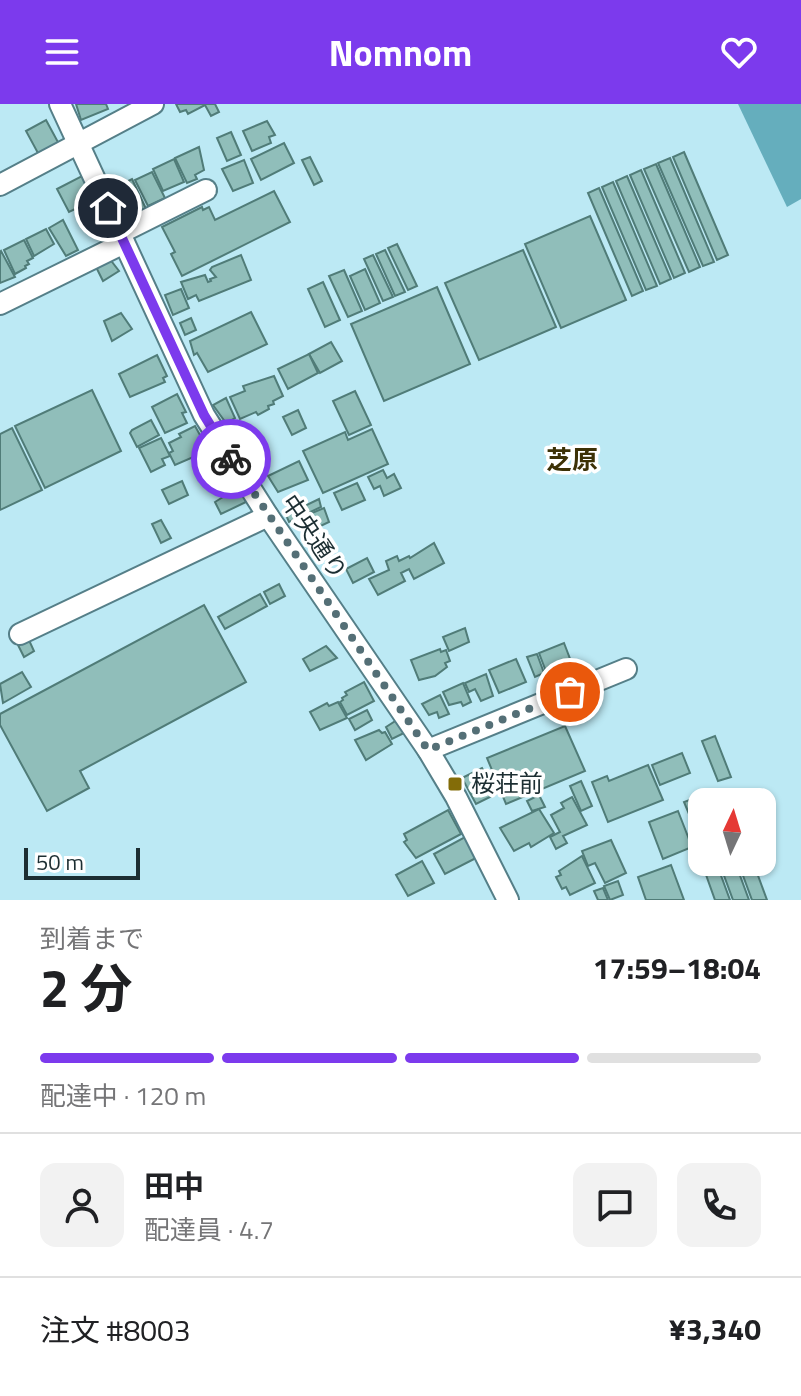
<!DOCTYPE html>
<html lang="ja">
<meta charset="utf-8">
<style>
:root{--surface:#fff;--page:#f2f2f2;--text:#202124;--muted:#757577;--line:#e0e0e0;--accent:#7c3aed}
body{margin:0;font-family:"Titillium Web","Noto Sans JP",sans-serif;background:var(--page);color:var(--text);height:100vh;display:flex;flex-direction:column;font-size:30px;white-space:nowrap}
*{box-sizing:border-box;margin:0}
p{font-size:26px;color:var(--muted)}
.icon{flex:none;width:44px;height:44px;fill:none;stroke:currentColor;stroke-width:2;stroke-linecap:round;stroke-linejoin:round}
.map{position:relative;height:796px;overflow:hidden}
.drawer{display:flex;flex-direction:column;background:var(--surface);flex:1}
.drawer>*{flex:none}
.needle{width:52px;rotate:4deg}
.fabs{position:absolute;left:688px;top:684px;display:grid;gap:16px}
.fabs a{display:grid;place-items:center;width:88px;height:88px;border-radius:16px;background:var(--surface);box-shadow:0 2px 6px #0004;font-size:40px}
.scale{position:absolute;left:24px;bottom:20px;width:116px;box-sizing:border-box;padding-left:8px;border:4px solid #1c2e32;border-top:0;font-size:22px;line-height:28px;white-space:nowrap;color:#1c2e32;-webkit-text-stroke:6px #fff;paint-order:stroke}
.pin{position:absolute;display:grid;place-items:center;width:68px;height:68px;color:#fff;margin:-34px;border:4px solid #fff;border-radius:50%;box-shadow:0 2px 8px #0007}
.courier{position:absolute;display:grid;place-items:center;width:80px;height:80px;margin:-40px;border:6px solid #7c3aed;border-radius:50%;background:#fff;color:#222;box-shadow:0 2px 10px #0007}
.overview em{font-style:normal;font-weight:700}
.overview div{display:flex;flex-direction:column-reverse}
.overview{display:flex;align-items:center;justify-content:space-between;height:136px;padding:0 40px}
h1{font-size:52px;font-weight:700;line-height:60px}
.bar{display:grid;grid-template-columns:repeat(4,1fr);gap:12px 8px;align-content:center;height:96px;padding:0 40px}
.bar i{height:10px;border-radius:6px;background:var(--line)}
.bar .on{background:var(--accent)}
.bar p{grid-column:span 4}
.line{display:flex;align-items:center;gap:20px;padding:0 40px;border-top:2px solid var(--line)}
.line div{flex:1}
.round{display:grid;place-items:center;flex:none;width:84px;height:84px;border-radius:16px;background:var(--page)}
header{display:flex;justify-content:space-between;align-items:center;height:104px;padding:0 40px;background:var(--accent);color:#fff;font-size:36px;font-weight:700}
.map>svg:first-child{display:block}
.forest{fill:#65aebd}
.building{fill:#90beba;stroke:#507c78;stroke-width:2}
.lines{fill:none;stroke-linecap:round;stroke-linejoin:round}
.minor-casing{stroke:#557f88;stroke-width:24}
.minor{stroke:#fff;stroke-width:20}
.done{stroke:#546f76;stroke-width:8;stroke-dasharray:0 14.4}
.route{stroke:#7c3aed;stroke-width:10}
.poi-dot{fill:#836c08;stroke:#fff;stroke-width:3}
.labels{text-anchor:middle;stroke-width:7;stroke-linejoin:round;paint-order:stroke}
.street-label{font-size:24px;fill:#1c2e32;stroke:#fff}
.poi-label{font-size:24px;fill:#1c2e32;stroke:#fff;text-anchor:start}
.neighbourhood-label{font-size:26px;font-weight:bold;fill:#3c3106;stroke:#fff}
</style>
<header><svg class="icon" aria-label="menu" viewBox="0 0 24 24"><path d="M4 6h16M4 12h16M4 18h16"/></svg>Nomnom<svg class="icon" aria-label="heart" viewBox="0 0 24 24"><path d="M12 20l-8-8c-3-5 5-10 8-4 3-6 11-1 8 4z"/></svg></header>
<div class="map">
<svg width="801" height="796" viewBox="0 0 801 796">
<rect width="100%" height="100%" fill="#bce9f4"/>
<polygon class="forest" points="738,0 801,0 801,95 787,103"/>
<g class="building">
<polygon points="76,0 106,0 108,5 81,16"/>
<polygon points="176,0 215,0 219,8 211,12 205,1 188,10 186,6 180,8"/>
<polygon points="46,16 59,40 39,51 26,27"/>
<polygon points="267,17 275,31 269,33 271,39 252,47 243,27"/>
<polygon points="231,28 241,51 227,57 217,34"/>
<polygon points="284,39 294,59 261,76 251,55"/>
<polygon points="199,43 204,66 195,71 197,75 187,79 175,54"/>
<polygon points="684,48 728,151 717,156 673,53"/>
<polygon points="310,53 322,77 314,81 302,56"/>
<polygon points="670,54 714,158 703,162 658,59"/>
<polygon points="174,55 184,78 163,87 153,65"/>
<polygon points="244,56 253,79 233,87 222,65"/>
<polygon points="656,60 700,163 689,168 644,65"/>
<polygon points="641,66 685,169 674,174 630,71"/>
<polygon points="152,68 165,94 148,102 135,76"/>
<polygon points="82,72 94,96 69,108 57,85"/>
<polygon points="627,72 671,175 660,180 616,77"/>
<polygon points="132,75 147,107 127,113 114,84"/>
<polygon points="613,78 657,182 646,186 602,83"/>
<polygon points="599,84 643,187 632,192 588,89"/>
<polygon points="274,87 290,118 182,172 171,150 175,148 162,123 202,103 203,106 209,103 215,116"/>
<polygon points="590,112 626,196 561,224 525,140"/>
<polygon points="63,116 78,146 66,152 49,124"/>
<polygon points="46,125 54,140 34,152 26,135"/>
<polygon points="24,136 33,154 27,157 29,160 25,162 26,164 15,170 4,146"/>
<polygon points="397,140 417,182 408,186 388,144"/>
<polygon points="385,146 405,188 395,192 376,150"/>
<polygon points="523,146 556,223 479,256 445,179"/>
<polygon points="1,147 15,173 0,179 0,148"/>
<polygon points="241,151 251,176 199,197 196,191 188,195 181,178 205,171 208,178 211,177 210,175 216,173 210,166 212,163"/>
<polygon points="373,151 393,193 383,197 364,155"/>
<polygon points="109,154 119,167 103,177 95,161"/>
<polygon points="365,165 380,199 365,206 350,172"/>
<polygon points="344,166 362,207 348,213 329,172"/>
<polygon points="323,178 340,216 325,223 308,185"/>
<polygon points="437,183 470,260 384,297 351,220"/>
<polygon points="181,185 189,204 173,211 165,191"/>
<polygon points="251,208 267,240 208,268 197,249 194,251 190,237"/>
<polygon points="121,209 132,225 112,237 104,217"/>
<polygon points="191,214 196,226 185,231 180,219"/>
<polygon points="331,238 342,257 320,269 309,250"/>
<polygon points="309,250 318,269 288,285 278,265"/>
<polygon points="157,251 167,272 163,274 165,278 130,293 119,270"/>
<polygon points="274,272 283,292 273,297 274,300 268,302 269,305 258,311 256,308 240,315 230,293 245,287 243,282"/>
<polygon points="92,286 121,347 45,384 15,322"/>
<polygon points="355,287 371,321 349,331 333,297"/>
<polygon points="177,290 186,308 182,309 187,319 165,329 152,303"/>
<polygon points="226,294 235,314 226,319 213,301"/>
<polygon points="298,306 306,324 292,331 283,313"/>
<polygon points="151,316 159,331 137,343 130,329 132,326"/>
<polygon points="195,322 206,342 203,344 205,348 175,361 169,349 173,347 169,339 181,333 179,330"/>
<polygon points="12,324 42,386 0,406 0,330"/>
<polygon points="372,325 388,360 323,389 303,347 345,328 348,336"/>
<polygon points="161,334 170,352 162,355 165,361 151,368 139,344"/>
<polygon points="218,350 226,366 209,374 201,358"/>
<polygon points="299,357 308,376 278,388 268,372"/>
<polygon points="383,366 387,374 394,370 401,384 384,392 380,382 374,385 368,373"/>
<polygon points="182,377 188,391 169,400 162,386"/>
<polygon points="357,379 365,396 342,406 334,389"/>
<polygon points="236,385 238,390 242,388 246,398 221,410 215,398"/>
<polygon points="319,395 321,403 289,418 286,411"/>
<polygon points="324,404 329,418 312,426 307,411"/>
<polygon points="161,416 171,434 161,439 152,420"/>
<polygon points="434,439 444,459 414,475 409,465 401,469 405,477 378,491 369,475 389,466 386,457 397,452 399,457 409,452 410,454"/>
<polygon points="367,454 374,468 353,479 346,465"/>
<polygon points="279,480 285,492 270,500 264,488"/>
<polygon points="260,490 267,502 225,525 218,513"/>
<polygon points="204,501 246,578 80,667 89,684 47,707 0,621 0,610"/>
<polygon points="465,524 469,538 449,547 443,533"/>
<polygon points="28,534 34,547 24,553 17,539"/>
<polygon points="564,539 572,560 547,570 539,549"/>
<polygon points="326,542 337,554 310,567 303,555"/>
<polygon points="440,545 441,548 446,546 450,557 445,559 447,563 435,572 419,576 411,556"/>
<polygon points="537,550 544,569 535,573 527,553"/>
<polygon points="516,555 526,578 499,589 489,566"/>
<polygon points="22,568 31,583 3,599 0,580"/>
<polygon points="486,570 493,592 481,597 475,585 469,588 465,579"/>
<polygon points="364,578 374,597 347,611 340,598 343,596 342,594 347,591 345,588"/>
<polygon points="463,579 471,598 463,602 461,598 449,601 443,588"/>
<polygon points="440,591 449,610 439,614 437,608 429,611 422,600"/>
<polygon points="338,598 347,614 320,626 310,608 327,599 329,602"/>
<polygon points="367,606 372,616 355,626 349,615"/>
<polygon points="397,616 404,629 392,635 386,623"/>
<polygon points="565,622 585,667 506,700 487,654"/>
<polygon points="379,626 382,629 385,628 392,640 366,656 355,636"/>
<polygon points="715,632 731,673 718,677 702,637"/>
<polygon points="682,649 690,669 660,681 652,661"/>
<polygon points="648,661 663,696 608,718 592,678 607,672 609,677"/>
<polygon points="482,664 496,690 476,700 462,674"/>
<polygon points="581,677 592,702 581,707 570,682"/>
<polygon points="539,691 545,703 532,707 527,697"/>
<polygon points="572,693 587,721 563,732 567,739 556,745 550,733 560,728 551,711 564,704 561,699"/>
<polygon points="695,694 700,706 689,710 684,698"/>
<polygon points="539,705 554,729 531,743 529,739 514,747 500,724"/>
<polygon points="448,706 461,730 416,754 404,738 407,736 404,730"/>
<polygon points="678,707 692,743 663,755 649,718"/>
<polygon points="701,709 702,734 699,735 690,713"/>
<polygon points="465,733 476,754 445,770 434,750"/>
<polygon points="611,736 626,769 605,779 595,759 588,762 582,747"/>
<polygon points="582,752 595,779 570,791 566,783 562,785 556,773 561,771 559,767"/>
<polygon points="702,753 702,758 716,758 730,796 715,796 700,754"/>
<polygon points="422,757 434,779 408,792 396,771"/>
<polygon points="719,758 735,758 749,796 733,796"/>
<polygon points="738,758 753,758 767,796 752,796"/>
<polygon points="671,761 684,796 646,796 638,773"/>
<polygon points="618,777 623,791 610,796 604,782"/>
<polygon points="603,784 608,796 598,796 594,787"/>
</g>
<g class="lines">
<g class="minor-casing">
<g id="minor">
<polyline points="60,0 204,311 268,412 428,646 456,693 508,796"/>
<polyline points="0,81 153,0"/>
<polyline points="120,129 206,86"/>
<polyline points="0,200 124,139"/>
<polyline points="20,530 268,412"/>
<polyline points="428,646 626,565"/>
</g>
</g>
<use href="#minor" class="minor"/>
</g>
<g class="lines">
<polyline class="done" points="231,355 428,646 570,588"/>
<polyline class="route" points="108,104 204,311 231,355"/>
</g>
<rect class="poi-dot" x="447" y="672" width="16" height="16" rx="4"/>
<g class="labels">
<g class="street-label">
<text transform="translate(314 433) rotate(56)" y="8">中央通り</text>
</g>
<g class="poi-label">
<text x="471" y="688">桜荘前</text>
</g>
<g class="neighbourhood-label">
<text x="572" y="365">芝原</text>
</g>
</g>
</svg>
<div class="fabs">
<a><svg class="needle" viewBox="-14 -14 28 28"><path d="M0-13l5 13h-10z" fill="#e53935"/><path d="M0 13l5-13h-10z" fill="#757577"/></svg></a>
</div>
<div class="scale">50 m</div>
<div class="pin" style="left:570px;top:588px;background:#ea580c"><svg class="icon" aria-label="bag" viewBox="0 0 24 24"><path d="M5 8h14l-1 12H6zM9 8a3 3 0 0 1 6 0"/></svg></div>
<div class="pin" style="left:108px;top:104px;background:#1f2937"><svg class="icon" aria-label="home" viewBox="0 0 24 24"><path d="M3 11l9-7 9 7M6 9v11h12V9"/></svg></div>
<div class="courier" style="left:231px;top:355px"><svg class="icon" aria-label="bike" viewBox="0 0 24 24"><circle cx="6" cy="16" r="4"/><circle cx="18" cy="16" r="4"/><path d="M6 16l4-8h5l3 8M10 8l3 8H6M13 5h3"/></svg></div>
</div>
<section class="drawer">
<div class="overview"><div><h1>2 分</h1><p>到着まで</p></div><em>17:59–18:04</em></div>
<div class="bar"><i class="on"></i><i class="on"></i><i class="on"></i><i></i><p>配達中 · 120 m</p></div>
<div class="line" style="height:144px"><a class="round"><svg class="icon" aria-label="person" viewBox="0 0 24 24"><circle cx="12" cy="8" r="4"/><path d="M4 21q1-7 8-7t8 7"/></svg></a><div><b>田中</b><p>配達員 · 4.7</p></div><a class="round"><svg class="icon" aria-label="chat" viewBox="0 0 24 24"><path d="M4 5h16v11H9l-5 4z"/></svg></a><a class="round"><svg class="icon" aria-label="phone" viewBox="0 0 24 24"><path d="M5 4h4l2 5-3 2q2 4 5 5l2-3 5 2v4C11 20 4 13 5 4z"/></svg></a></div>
<div class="line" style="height:104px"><div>注文 #8003</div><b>¥3,340</b></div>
</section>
